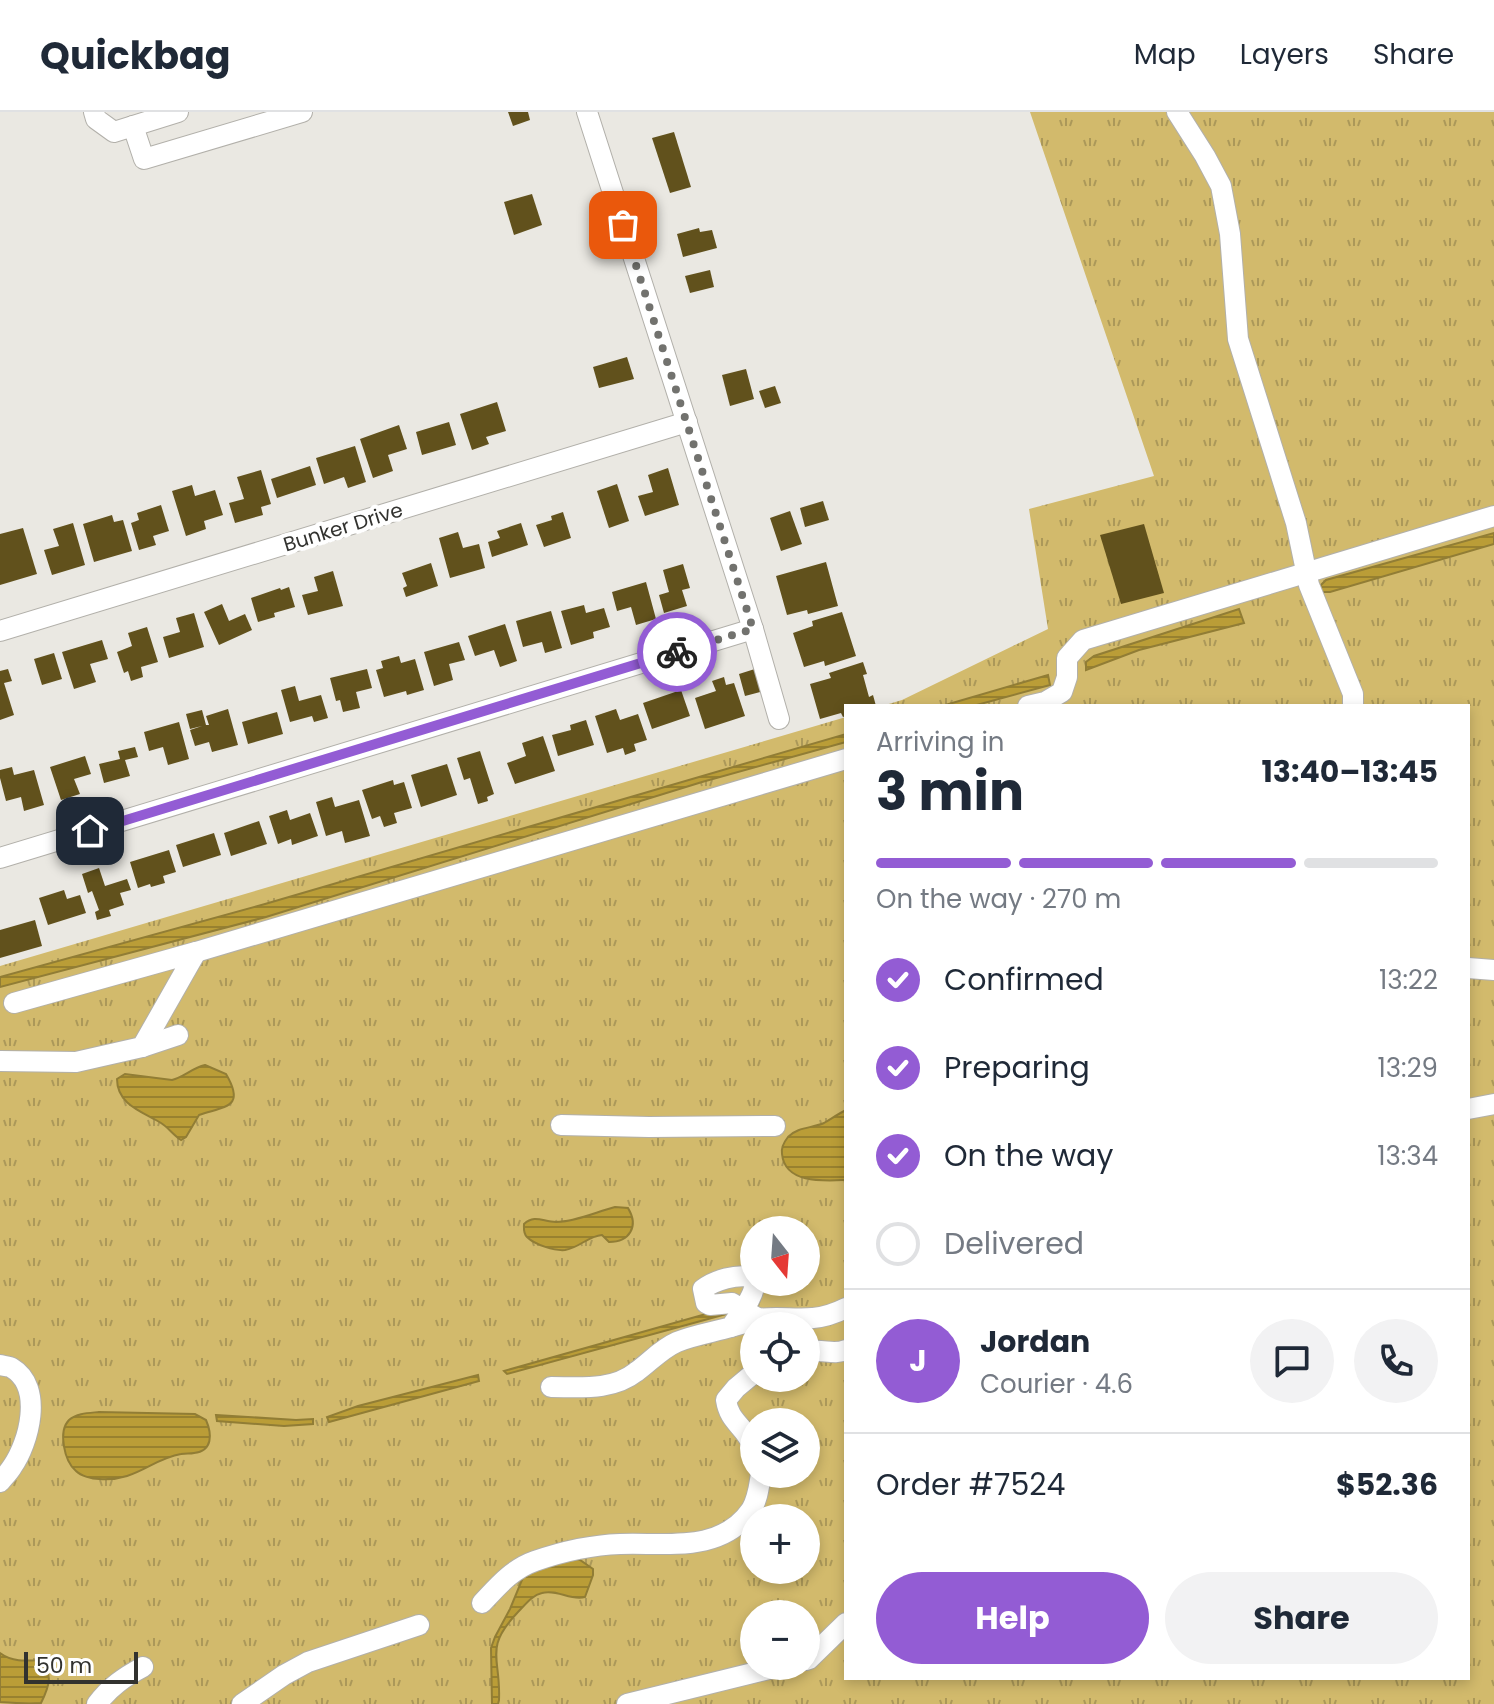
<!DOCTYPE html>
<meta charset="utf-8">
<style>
:root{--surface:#fff;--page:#f2f2f3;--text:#1f2937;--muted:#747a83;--line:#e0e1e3;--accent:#935cd4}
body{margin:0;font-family:Poppins,sans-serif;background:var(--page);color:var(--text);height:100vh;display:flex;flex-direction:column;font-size:30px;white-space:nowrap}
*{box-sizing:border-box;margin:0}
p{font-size:26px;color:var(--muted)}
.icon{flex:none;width:44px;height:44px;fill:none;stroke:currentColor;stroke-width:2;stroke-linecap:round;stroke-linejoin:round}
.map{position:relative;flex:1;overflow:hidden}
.side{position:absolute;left:844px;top:592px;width:626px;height:976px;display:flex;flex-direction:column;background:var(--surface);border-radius:0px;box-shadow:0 4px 12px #0003}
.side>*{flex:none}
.needle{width:52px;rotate:163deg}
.fabs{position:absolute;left:740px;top:1104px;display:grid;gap:16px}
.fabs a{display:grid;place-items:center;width:80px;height:80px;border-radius:50%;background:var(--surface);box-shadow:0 4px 12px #0003;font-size:40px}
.scale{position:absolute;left:24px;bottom:20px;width:114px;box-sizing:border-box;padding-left:8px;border:4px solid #32322f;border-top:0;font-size:22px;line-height:28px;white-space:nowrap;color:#32322f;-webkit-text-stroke:6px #fff;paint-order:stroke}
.pin{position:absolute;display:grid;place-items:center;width:68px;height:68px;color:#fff;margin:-34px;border-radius:16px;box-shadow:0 4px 12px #0006}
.courier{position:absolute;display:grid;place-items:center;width:80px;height:80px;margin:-40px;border:6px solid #935cd4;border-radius:50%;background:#fff;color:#222;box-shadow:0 2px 10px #0007}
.headline em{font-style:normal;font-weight:700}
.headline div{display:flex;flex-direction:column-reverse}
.headline{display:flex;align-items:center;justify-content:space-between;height:136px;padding:0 32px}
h1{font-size:52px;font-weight:700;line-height:60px}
.bar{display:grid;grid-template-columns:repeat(4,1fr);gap:12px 8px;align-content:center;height:96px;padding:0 32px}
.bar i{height:10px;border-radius:6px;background:var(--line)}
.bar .on{background:var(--accent)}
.bar p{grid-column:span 4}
.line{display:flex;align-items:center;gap:20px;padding:0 32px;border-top:2px solid var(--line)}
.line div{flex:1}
.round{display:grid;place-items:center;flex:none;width:84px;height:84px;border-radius:42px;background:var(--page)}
ol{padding:0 32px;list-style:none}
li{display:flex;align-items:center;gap:24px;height:88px}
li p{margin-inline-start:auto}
li .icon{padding:8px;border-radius:50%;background:var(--accent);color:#fff;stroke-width:4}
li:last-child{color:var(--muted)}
li i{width:44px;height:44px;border:4px solid var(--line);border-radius:50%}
.action{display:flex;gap:16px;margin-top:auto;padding:16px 32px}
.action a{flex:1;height:92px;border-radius:48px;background:var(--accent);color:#fff;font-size:32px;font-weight:700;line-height:92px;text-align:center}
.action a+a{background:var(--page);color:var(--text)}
header{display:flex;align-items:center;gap:48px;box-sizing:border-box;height:112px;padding:0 40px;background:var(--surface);border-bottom:2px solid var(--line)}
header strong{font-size:38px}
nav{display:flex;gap:44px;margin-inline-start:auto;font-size:28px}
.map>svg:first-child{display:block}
.grass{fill:url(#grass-tufts);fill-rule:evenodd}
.water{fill:url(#water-rules);stroke:#917d35;stroke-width:2}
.building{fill:#61511c}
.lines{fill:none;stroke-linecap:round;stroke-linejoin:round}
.minor-casing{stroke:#b2b0aa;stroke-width:22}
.minor{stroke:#fff;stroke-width:20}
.done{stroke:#72726e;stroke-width:8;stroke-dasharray:0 14.4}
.route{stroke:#935cd4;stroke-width:10}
.labels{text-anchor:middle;stroke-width:8;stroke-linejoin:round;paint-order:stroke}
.street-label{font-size:20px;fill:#32322f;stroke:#fff}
</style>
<header>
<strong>Quickbag</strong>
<nav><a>Map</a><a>Layers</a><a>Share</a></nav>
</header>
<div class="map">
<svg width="1494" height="1592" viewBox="0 0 1494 1592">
<defs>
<pattern id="grass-tufts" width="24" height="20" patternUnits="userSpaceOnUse" patternTransform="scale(2)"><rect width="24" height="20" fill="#d2ba6c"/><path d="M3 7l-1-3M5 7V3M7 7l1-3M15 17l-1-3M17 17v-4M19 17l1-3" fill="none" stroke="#ab9859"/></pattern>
<pattern id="water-rules" width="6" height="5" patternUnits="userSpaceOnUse" patternTransform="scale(2)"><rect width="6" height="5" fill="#ba9d37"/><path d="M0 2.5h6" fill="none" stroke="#98812f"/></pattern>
</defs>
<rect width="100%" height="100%" fill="#eae8e2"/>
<path class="grass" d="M1030,0H1494V1592H0V854L846,605V1566H1468V594H882L902,588L1048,517L1029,397L1154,364ZM754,1118H806V1170H754ZM754,1214H806V1266H754ZM754,1310H806V1362H754ZM754,1406H806V1458H754ZM754,1502H806V1554H754Z"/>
<g class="water">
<polygon points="1494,421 1494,432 1330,480 1322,480 1319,475 1326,468"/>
<polygon points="1239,497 1244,511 1139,538 1086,558 1086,550 1094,544"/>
<polygon points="1048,563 1050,573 973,594 942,594"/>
<polygon points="846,622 846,630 702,670 266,805 0,875 0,865 265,792"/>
<path d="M205,953L226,962C246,996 225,994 199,1003L186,1025L181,1028C173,1023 169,1016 161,1011C143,1000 117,993 117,967L125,962L172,968C184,965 192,956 205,953Z"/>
<path d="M846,998V1068C824,1069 785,1072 782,1042C781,1036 784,1030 788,1025C797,1015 813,1016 824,1011C831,1007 838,1002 846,998Z"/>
<path d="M615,1095L628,1096C639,1114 630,1130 609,1130L602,1123C588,1124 579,1136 565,1138C555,1139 535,1133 527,1125C523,1121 524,1117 524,1112C535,1102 543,1110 556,1110C575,1110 596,1100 615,1095Z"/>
<polygon points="713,1200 730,1201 507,1262 504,1259"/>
<polygon points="478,1263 479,1269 329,1310 327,1305 358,1294"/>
<path d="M99,1300L195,1302L206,1308C212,1322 213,1339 194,1341C190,1342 186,1341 181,1342C151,1347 136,1370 99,1367C92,1367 81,1364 76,1359C64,1349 58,1319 69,1308C77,1301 89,1301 99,1300Z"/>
<polygon points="216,1303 296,1308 313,1307 313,1312 284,1314 217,1309"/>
<path d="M571,1446L580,1448L593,1457V1463L585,1485C570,1489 558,1477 542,1481C532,1483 525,1493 518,1500C483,1537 501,1545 499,1588L498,1592H492L491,1536L495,1525L510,1497L524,1463Z"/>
<path d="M0,1541C12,1550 25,1549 40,1548C54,1561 49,1575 41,1591C29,1592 13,1591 0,1590Z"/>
</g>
<g class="building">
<polygon points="508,0 528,0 530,8 513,14"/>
<polygon points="674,20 691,75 670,81 652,26"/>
<polygon points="532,82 542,113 514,123 504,90"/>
<polygon points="699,116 700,120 712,118 717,136 683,145 677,122"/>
<polygon points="710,158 714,175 690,181 685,164"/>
<polygon points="627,245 634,267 599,276 593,255"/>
<polygon points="746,257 754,287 730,294 722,263"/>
<polygon points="775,274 781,291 765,296 759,279"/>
<polygon points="497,290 506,319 486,325 489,332 472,338 460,302"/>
<polygon points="449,310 456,333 422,343 416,320"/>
<polygon points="399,313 407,337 388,343 393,359 373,366 360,327"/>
<polygon points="355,334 366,370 348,376 344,365 324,372 316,346"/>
<polygon points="310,354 316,373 277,386 271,367"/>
<polygon points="668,356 679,393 645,404 638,384 653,380 648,363"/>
<polygon points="261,358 271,392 261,395 263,403 235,411 229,391 244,387 237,365"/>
<polygon points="617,372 629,409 609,416 597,379"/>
<polygon points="192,373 195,384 215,378 223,403 204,409 206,417 186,424 172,379"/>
<polygon points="823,389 829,408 805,415 800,396"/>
<polygon points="161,393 169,419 153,424 156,433 139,438 131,411 139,408 137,401"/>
<polygon points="790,399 802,432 781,439 770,406"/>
<polygon points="563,400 571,426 544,435 536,413 552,408 551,404"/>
<polygon points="112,403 114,410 123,408 132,439 94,450 83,412"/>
<polygon points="73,411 85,453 52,463 44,438 59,434 53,417"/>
<polygon points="521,411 528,433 492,445 488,430 500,426 497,419"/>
<polygon points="1144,412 1164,481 1121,492 1100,423"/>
<polygon points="23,416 37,462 0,473 0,422"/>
<polygon points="458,420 463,436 479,432 485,456 450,466 439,426"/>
<polygon points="826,450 838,494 808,502 807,498 787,503 776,464"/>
<polygon points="431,451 438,474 406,485 403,476 407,474 402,461"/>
<polygon points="683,452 690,476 682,478 687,494 664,501 659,483 669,480 663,458"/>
<polygon points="333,459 343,494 308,503 302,483 318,479 314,465"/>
<polygon points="646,470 656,507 636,513 631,495 617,499 612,480"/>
<polygon points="289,475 295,495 274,501 275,505 258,510 251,486 280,476 281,478"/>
<polygon points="222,492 229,509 245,502 252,518 219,533 204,500"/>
<polygon points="584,493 586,501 604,496 610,515 593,520 594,526 571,533 561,499"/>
<polygon points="551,499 562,536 545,541 542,530 523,535 516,509"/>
<polygon points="842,500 856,544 825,554 824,549 804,555 793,521 813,514 812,509"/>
<polygon points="194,501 204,535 169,546 163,525 180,520 176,506"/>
<polygon points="505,512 517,549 500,555 494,538 475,544 468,524"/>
<polygon points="147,515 158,550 141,555 143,565 131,569 128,559 124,561 117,540 132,534 128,521"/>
<polygon points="102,528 108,547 90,552 96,570 74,577 62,540"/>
<polygon points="459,530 465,548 449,552 453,568 434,574 424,540"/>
<polygon points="54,541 62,567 42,573 34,547"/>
<polygon points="399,544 401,551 415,547 424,578 407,583 406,579 384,585 376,558 383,556 381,549"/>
<polygon points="863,550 867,562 863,563 869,585 873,583 876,594 846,594 846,604 843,605 841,601 820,607 810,572 831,566 829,561"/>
<polygon points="758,556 764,579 745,584 739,562"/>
<polygon points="8,557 12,569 4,571 14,603 0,608 0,559"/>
<polygon points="367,557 372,576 356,580 360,596 343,600 340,588 336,589 330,566"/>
<polygon points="724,565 726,573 734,571 745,604 705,617 695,586 716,579 712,569"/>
<polygon points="295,574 299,589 321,583 328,606 314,610 312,604 290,610 281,578"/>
<polygon points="681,578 690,604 652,617 643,591"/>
<polygon points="228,597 238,633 212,640 209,630 195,634 190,618 202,614 190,617 186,602 202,598 206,613 209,613 206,604"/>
<polygon points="616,597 620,608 638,602 647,628 634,632 636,639 625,643 623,636 607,641 595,604"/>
<polygon points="277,600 283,622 248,632 242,610"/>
<polygon points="586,608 594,633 558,644 552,623 571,618 570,613"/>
<polygon points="179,610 189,647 168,653 163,635 149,639 144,620"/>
<polygon points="543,624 555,659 515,672 507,651 526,644 522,631"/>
<polygon points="135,635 138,645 125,648 130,664 104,671 99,652 120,647 118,639"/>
<polygon points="480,639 494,682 487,685 488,689 478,692 470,666 464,668 457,646"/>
<polygon points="85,644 91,662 74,667 80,682 61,688 50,655"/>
<polygon points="447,652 457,683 421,695 411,663"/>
<polygon points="12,655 14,663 34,658 44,693 24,699 21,685 6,689 0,666 0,658"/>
<polygon points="393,668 394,673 404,670 412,696 394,701 397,711 384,715 380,704 372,707 362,678"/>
<polygon points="332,685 335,695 359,688 370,724 345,731 342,719 326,724 316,690"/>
<polygon points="287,698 290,708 310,701 318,724 292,733 291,727 278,732 269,704"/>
<polygon points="259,709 267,732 231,744 224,721"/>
<polygon points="214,721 221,743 183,755 176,733"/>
<polygon points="169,738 176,760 163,764 165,771 151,775 150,772 138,776 130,750"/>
<polygon points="99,756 105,774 127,767 131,778 120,781 124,793 109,798 111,804 97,808 95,800 99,798 92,779 88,781 82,762"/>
<polygon points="64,778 67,787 80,783 86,801 48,813 39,786"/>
<polygon points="35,808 42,834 0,846 0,818"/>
</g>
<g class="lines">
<g class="minor-casing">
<g id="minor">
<polyline points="94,0 96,7 114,20 178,0"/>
<polyline points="587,0 753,517 779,607"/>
<polyline points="1177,0 1205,44 1221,74 1230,122 1238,227 1296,411 1309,473 1353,582 1353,594"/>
<polyline points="133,14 144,47 302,0"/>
<polyline points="0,519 687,310"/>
<polyline points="1028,594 1045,590 1062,580 1067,565 1067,546 1083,528 1494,404"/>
<polyline points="0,746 753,517"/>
<polyline points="196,840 846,647"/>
<polyline points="1468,856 1494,858"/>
<polyline points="142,935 178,923"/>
<polyline points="0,949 76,950 142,935 196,840 14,891"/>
<polyline points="1468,997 1494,992"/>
<polyline points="561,1013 649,1015 775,1014"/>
<path d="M759,1207C777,1204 795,1208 813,1206C825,1205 836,1201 846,1196"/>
<path d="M731,1215L759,1207L732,1191L710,1193L706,1191L703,1177C715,1168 736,1162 751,1165L754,1169"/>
<path d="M806,1241C820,1235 832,1244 846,1238"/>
<path d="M0,1253C4,1254 9,1254 12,1256C44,1275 29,1331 12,1355C9,1360 4,1365 0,1370"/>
<path d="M754,1261L736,1276L726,1288C729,1307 739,1311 748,1325C751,1329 752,1334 754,1338"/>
<path d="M551,1275C580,1275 612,1279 636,1260C650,1250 661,1237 677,1230C694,1223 714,1220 731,1215C740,1201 754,1186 755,1170"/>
<path d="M482,1491C498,1474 512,1457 535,1449C561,1440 591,1433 620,1432C664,1430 721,1442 751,1398C758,1387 759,1374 761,1362"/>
<polyline points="806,1548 809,1547 846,1511"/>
<path d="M97,1592C110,1575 124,1565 143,1555"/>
<polyline points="242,1592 284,1563 308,1550 419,1513"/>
<polyline points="627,1592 781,1554"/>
</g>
</g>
<use href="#minor" class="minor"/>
</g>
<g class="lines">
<polyline class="done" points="623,113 753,517 677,540"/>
<polyline class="route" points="90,719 677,540"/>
</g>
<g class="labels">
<g class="street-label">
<text transform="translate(343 415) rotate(-17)" y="7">Bunker Drive</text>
</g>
</g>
</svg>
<div class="fabs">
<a><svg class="needle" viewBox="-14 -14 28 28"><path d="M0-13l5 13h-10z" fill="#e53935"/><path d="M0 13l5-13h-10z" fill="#747a83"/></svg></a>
<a><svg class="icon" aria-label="locate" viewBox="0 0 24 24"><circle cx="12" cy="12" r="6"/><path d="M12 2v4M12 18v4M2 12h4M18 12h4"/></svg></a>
<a><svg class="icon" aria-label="layers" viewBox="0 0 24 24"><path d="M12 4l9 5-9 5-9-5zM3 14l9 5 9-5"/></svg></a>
<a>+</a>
<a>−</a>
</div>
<div class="scale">50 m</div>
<div class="pin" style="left:623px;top:113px;background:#ea580c"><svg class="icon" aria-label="bag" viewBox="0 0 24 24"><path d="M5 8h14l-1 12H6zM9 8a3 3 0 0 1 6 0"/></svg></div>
<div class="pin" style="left:90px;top:719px;background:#1f2937"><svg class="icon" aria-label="home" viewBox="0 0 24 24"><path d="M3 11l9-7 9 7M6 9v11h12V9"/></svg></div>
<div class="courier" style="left:677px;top:540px"><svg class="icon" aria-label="bike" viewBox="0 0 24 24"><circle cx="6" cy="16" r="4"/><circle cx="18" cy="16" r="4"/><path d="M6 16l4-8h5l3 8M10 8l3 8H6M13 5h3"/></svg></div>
<section class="side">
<div class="headline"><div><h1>3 min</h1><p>Arriving in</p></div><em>13:40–13:45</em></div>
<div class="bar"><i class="on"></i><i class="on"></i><i class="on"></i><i></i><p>On the way · 270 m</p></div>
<ol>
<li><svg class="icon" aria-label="check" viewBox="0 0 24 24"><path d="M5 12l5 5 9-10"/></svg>Confirmed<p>13:22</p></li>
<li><svg class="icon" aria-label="check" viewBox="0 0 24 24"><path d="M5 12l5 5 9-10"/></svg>Preparing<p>13:29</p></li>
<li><svg class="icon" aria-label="check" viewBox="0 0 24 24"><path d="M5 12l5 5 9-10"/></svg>On the way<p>13:34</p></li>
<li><i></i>Delivered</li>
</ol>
<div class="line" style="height:144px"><b class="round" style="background:var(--accent);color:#fff">J</b><div><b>Jordan</b><p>Courier · 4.6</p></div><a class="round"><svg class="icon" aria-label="chat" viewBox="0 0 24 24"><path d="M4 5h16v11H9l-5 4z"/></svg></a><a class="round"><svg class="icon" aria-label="phone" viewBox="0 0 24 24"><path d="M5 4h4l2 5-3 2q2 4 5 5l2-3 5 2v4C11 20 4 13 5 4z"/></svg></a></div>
<div class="line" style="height:104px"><div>Order #7524</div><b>$52.36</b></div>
<div class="action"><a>Help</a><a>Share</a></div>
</section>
</div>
